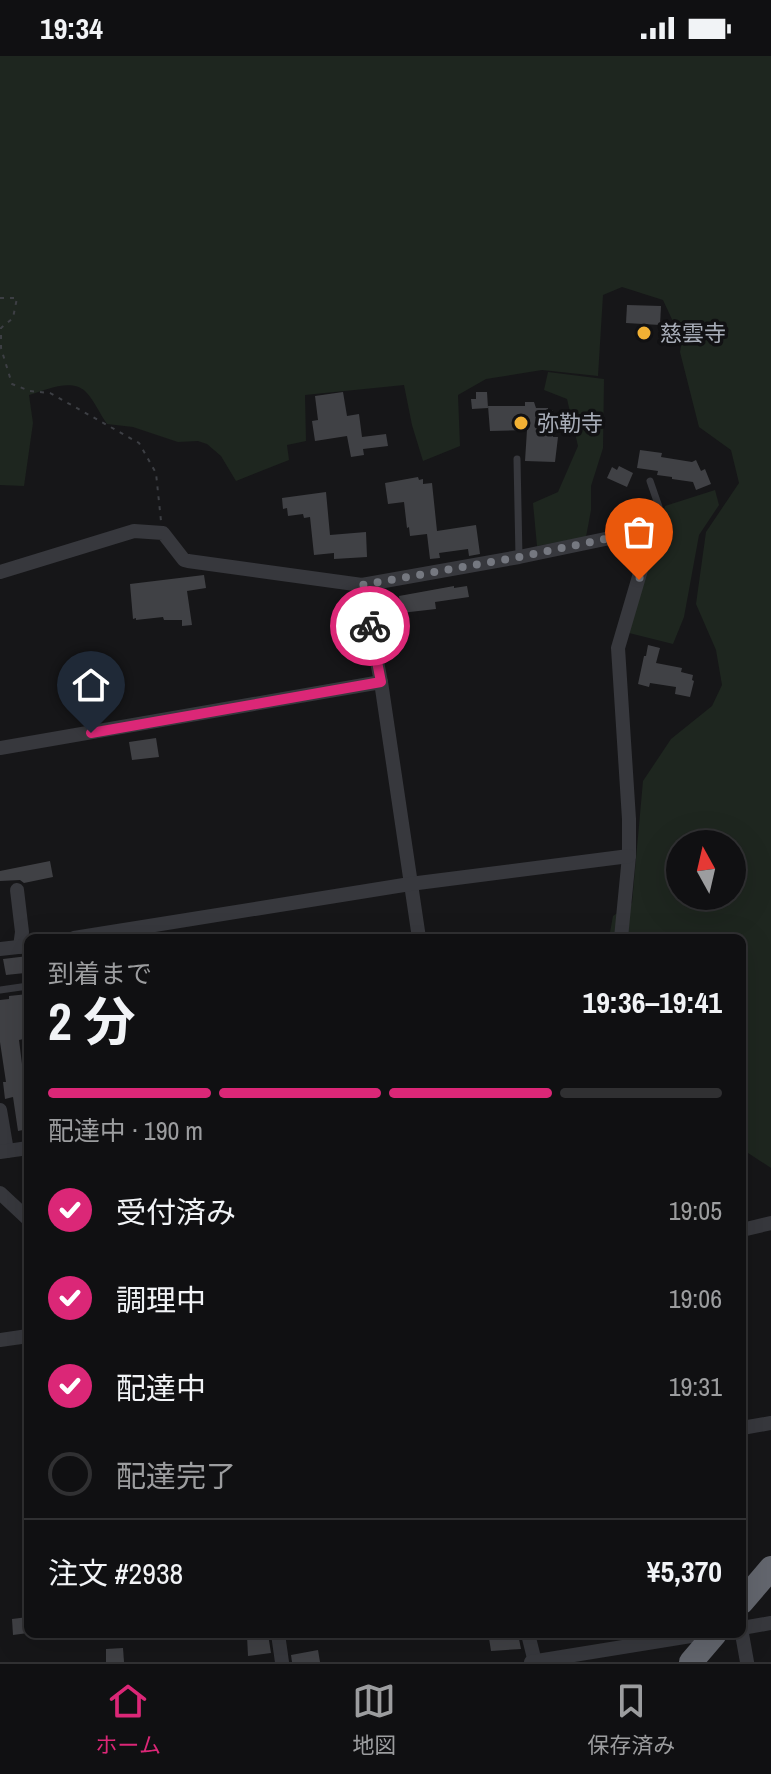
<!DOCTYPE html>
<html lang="ja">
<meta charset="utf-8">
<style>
:root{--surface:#101012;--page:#1e1e20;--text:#f1f3f6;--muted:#9c9d9f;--line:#303032;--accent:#db2777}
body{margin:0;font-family:"Archivo Narrow","Noto Sans JP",sans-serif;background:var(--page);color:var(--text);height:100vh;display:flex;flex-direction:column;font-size:30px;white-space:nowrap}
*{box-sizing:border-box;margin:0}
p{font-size:26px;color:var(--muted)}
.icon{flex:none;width:44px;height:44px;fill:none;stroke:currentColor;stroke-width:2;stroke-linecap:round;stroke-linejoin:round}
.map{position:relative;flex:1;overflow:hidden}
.details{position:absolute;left:24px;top:878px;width:722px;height:704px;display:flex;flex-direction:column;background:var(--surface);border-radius:12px;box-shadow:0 8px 32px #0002,0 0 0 2px var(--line)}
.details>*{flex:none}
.needle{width:52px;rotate:352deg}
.buttons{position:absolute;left:666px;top:774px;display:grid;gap:16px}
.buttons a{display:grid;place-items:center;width:80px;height:80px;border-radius:50%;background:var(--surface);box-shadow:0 8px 32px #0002,0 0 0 2px var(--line);font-size:40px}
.pin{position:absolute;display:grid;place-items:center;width:68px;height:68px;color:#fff;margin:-82px -34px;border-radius:50% 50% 50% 0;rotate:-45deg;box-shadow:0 0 8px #0007}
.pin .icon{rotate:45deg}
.courier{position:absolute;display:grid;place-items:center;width:80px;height:80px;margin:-40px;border:6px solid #db2777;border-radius:50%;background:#fff;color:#222;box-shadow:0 2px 10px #0007}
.headline em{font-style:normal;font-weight:700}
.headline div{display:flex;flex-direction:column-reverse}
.headline{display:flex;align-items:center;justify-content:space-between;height:136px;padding:0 24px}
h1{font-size:52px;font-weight:700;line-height:60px}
.bar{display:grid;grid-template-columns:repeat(4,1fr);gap:12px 8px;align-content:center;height:96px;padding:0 24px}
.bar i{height:10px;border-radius:6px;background:var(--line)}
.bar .active{background:var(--accent)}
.bar p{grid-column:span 4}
.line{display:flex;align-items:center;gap:20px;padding:0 24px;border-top:2px solid var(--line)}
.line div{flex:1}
ol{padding:0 24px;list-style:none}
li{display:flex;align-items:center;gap:24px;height:88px}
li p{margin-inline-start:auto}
li .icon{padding:8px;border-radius:50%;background:var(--accent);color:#fff;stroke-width:4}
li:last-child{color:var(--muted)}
li i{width:44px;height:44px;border:4px solid var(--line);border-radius:50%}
.status{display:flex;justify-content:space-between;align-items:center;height:56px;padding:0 40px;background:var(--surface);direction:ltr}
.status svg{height:22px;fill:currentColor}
.tab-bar{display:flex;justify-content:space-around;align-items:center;height:112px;border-top:2px solid var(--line);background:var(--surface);font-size:22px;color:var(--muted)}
.tab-bar a{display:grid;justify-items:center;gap:4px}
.tab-bar .active{color:var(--accent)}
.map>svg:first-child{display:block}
.green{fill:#1e261f;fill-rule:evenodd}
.building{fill:#404145}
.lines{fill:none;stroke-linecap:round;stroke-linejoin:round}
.path{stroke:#3d3f44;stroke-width:2;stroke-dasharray:4 6;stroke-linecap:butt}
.lane{stroke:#37383d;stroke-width:7}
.street{stroke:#37383d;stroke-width:14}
.highway{stroke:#63666e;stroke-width:24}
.done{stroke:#757880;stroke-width:8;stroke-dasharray:0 14.4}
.route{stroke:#db2777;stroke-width:10}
.poi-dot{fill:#f2b134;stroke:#111113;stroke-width:3}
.labels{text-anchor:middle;stroke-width:7;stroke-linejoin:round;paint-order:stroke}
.poi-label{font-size:22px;fill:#a8adb8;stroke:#111113;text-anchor:start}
</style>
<div class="status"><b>19:34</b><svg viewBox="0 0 49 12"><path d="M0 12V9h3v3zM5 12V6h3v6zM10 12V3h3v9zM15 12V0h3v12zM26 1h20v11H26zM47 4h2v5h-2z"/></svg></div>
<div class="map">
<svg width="771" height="1606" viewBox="0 0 771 1606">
<rect width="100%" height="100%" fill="#161618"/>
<g class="green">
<path d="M0,0H771V1112L742,1093V882H609L613,860L632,847L643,725L671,683L712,650L722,629L716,594L696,548L706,476L739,427L731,394L699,371L680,296L682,285L663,244L622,231L603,239L598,320L542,314L486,323L458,339L460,390L423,405L412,369L404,329L305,339L306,385L287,389L289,404L236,425L221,400L207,388L198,385L178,386L133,371L107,368C100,358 94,344 85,335C71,322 45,334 29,339L33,367L24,430L0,429ZM680,788H732V840H680Z"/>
<polygon points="548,316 604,323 603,392 591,430 591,454 586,481 537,490 533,447 558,436 578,390 567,343 544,334"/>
<polygon points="715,434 719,449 699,479 684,561 673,588 629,577 665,450"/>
</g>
<g class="building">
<polygon points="627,249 661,250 660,269 626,267"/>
<polygon points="343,336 347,360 359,358 362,381 386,378 388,390 363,393 364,399 351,401 347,380 315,385 312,365 318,364 315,340"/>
<polygon points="476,336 487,336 488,352 472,353 471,343 476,343"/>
<polygon points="525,346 534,346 536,352 548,352 548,354 553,354 553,381 558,381 555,406 525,405 527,374 490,375 488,350 525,350"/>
<polygon points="640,394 662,397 661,401 692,406 696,404 701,415 705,413 711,428 696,434 693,426 672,423 672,421 657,419 658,415 637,412"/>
<polygon points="619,410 633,417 627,431 607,422 612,411 617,414"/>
<polygon points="418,421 419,424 423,423 423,428 432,427 437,475 476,469 480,498 469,500 468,493 439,497 440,502 430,503 427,478 410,480 409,471 407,472 404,446 388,448 385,427"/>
<polygon points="326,436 330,479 366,476 367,501 334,503 334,497 314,499 310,461 304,462 303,458 288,460 287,452 283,453 282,442"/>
<polygon points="204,519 206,532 187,535 192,569 182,570 182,564 164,564 163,561 136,564 136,562 133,563 130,528"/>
<polygon points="454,530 454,532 467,530 469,541 435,546 436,553 401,557 399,540"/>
<polygon points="648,589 660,592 656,607 682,612 681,616 693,619 692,624 694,625 690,641 675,638 676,631 650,627 649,631 638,628 644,600 646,600"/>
<polygon points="156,682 159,701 132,704 129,686"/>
<polygon points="50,805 53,821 24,827 20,824 0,825 0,815"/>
<polygon points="28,900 28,913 24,914 25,917 6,919 3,903"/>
<polygon points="28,938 28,982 19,984 22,1008 28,1007 28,1073 18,1075 13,1041 5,1043 3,1026 6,1026 0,986 0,944 9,943 9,940"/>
<polygon points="28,1561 28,1577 13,1579 12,1563"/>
<polygon points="253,1578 268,1578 271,1597 248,1600 247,1580"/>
<polygon points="513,1578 518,1578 521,1593 491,1595 489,1582"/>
<polygon points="123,1592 124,1606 106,1606 106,1593"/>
<polygon points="318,1594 320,1606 292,1606 291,1599"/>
</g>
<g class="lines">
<polyline class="path" points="0,242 17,242 13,262 1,272 1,292 12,328 30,335 50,337 139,387 156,417 161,465"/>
<g class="lane">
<polyline points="517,403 519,501"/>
<polyline points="650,425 659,451 653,473"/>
<polyline points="0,934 28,930"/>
</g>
<g class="street">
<polyline points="0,516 134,475 163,477 184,504 188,505 362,529 519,501 653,473 618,592 629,763 629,800 621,882"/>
<polyline points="362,529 381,626 419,882"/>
<polyline points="0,692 381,626"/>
<polyline points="17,834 22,876 20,891"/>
<polyline points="74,882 410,828 629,800"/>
<polyline points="0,893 27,890"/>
<polyline points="0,1054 7,1095"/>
<polyline points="0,1096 28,1092"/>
<polyline points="0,1137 28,1163"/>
<polyline points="742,1174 771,1167"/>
<polyline points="0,1284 28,1280"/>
<polyline points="742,1372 771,1367"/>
<polyline points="742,1572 771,1567"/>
<polyline points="278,1578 282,1606"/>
<polyline points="528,1578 535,1606"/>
<polyline points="742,1578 747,1606"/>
<polyline points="531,1606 703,1578"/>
</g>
<g class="highway">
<polyline points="742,1546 771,1512"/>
<polyline points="691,1606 715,1578"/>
</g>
</g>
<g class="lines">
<polyline class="done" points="370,570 362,529 519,501 653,473 639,524"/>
<polyline class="route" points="91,677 381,626 370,570"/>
</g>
<g class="poi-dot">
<circle cx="644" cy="277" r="8"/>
<circle cx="521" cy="367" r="8"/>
</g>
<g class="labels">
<g class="poi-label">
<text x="660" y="285">慈雲寺</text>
<text x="537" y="375">弥勒寺</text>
</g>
</g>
</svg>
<div class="buttons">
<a><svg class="needle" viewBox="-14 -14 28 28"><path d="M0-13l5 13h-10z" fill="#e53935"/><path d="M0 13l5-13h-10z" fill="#9c9d9f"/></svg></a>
</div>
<div class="pin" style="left:639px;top:524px;background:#ea580c"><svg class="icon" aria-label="bag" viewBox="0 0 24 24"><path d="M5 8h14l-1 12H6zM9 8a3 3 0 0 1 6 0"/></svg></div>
<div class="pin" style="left:91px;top:677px;background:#1f2937"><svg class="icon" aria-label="home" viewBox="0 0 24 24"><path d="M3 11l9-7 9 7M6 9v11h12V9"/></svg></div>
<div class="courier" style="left:370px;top:570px"><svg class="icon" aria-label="bike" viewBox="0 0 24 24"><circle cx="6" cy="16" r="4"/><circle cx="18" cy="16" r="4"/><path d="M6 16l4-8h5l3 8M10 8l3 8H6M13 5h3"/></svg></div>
<section class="details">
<div class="headline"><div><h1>2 分</h1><p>到着まで</p></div><em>19:36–19:41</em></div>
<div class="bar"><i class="active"></i><i class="active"></i><i class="active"></i><i></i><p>配達中 · 190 m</p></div>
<ol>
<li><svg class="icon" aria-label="check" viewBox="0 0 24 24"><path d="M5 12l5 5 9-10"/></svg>受付済み<p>19:05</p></li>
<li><svg class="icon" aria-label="check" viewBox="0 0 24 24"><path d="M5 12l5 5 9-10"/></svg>調理中<p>19:06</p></li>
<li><svg class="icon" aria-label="check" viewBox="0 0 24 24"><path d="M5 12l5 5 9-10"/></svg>配達中<p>19:31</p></li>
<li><i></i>配達完了</li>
</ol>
<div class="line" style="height:104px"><div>注文 #2938</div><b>¥5,370</b></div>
</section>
</div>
<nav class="tab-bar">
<a class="active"><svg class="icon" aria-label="home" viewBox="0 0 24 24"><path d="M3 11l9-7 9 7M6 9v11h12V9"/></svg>ホーム</a>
<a><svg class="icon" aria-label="map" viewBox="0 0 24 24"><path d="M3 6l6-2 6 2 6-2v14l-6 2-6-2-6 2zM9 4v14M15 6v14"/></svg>地図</a>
<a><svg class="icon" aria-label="saved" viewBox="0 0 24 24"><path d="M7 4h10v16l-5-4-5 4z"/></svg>保存済み</a>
</nav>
